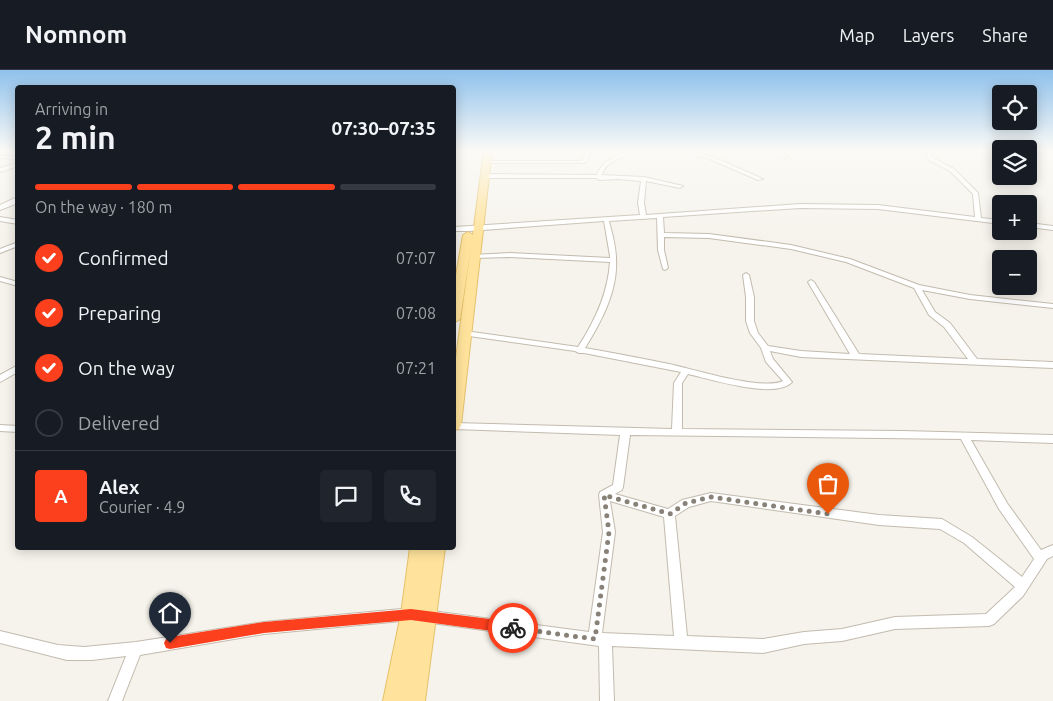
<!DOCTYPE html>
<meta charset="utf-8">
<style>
:root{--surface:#171b24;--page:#20242c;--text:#f1f3f6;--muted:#9ea1a6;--line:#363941;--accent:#fc3f1d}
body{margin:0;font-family:Ubuntu,sans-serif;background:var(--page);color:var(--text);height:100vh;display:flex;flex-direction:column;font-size:19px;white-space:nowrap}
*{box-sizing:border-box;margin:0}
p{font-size:16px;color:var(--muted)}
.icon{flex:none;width:28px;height:28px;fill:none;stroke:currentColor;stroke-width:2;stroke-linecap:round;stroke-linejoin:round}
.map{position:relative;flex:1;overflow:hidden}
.details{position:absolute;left:15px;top:15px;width:441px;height:465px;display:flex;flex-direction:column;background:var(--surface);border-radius:5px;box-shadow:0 2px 12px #0003}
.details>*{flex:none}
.buttons{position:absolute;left:992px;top:15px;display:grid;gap:10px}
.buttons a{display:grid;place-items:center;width:45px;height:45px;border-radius:5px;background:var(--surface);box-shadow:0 2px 12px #0003;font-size:25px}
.pin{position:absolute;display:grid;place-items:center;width:42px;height:42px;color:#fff;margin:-51px -21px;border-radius:50% 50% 50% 0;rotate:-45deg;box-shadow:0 0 5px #0007}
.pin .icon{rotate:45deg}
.courier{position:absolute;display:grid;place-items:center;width:50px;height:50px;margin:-25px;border:4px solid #fc3f1d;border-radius:50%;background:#fff;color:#222;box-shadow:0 1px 6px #0007}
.head em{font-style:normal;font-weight:700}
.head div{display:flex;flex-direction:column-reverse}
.head{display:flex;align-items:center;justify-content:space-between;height:85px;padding:0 20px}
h1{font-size:32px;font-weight:700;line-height:38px}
.bar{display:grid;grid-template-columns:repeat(4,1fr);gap:8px 5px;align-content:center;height:60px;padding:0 20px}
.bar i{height:6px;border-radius:4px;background:var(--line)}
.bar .selected{background:var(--accent)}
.bar p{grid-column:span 4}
.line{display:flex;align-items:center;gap:12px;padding:0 20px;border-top:1px solid var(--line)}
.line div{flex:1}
.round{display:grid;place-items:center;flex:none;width:52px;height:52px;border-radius:5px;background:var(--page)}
ol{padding:0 20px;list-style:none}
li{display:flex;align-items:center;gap:15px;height:55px}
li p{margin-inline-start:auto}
li .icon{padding:5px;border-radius:50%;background:var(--accent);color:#fff;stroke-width:4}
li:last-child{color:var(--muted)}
li i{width:28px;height:28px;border:2px solid var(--line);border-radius:50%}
header{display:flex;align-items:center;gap:30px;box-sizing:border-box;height:70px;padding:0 25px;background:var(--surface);border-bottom:1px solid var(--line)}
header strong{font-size:24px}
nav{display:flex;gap:28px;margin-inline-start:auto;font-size:18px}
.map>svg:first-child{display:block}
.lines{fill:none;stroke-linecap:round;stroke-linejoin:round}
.minor-casing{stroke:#c2bbae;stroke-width:2}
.tertiary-casing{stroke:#c2bbae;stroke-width:2}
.primary-casing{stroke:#e6c16a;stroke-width:2}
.minor{fill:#fff;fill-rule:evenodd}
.tertiary{fill:#fff;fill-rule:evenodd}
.primary{fill:#ffe39c;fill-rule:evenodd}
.route{fill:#fc3f1d}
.done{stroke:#878178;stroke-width:5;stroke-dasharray:0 9}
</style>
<header>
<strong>Nomnom</strong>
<nav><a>Map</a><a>Layers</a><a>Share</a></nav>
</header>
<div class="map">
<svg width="1053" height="631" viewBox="0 0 1053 631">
<rect width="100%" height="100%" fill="#f6f3ec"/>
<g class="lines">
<g class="minor-casing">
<g id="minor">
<polygon points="454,80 458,80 454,82"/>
<polygon points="588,80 592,80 586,92 584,93 486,93 484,92 486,91 582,91"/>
<path d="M631,80H638C625,87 607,89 602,105L644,107L683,116L680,118L646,111L644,133L646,145L800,134L878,135L975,147L973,124L950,101L929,90L927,84L908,80L926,81V80H930L933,88L954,99L978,123L981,148L1001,150V154L878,139L800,138L663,147L664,163L709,164L791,175L850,189L919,215L970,225L1053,234V238L970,229L922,220L935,242L950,253L977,289L1053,292V298L801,287L770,281L773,289L792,312C776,330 710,309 688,304L682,313V359L903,361L1053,365V373L971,370L1007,433L1041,480L1053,475V486L1047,489L1023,526L994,554L989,556L895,559L842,571L804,574L763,583L612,576L614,631H600L599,576L425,552L420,550L419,546L420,542L425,540L589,562L603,462L599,425L600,422L613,415L620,365L454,359V353L672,359L674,313L681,302L584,283H579L575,281L462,265L461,263L465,261L578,277C595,251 608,223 610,192L510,187L474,188L471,186L472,185L510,183L610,188V186L604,151L469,161H454V157L640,145L638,133L641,111L618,109L599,110L597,108H485L482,106L485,104L597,105C602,90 617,85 631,80ZM657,148L658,180L663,199L665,200L668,198L664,180V167L709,168L791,179L846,192L914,218L929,245L944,257L968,289L859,284L814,212L811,210L808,212L850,284L801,281L768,276L758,263L754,251V227L749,205L746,203L743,205L746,227V251L750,263L761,278L766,292L783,311C762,321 693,299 669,294C641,288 613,283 585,278C602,251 618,220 616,189C616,176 612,163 609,151ZM630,365L961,369L999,439L1034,489L1022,507L972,467L942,449L879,445L711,423L682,430L668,439L615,424L622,420L623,417ZM610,431L664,447L674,566L602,563L615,462ZM711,431L879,455L940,459L964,473L1015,517L986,544L895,547L842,559L804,562L763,569L687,566L675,446L689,437Z"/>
<polygon points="679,80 687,80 711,86 763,109 758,110 707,88"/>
<polygon points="771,80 777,80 788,87 784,88"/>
<polygon points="0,86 18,87 18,89 0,88"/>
<polygon points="18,93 18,96 0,102 0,98"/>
<polygon points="0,147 18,150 18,154 0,151"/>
<polygon points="1029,153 1053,156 1053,160 1029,157"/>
<polygon points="18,172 18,176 0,183 0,179"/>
<polygon points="0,207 18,212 18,216 0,211"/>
<polygon points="18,295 18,302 0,312 0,305"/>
<polygon points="0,355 18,356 18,362 0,361"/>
<polygon points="412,538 416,540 418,544 416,548 412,550 264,564 140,585 122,631 108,631 126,586 92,590 67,590 0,573 0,561 58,575 84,577 136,572 264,552"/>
</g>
</g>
<g class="tertiary-casing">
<polygon id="tertiary" points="15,128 18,128 18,133 0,140 0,135"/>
</g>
<g class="primary-casing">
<g id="primary">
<polygon points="484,80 492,80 461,355 459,359 454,360 454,303 471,176 460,249 454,253 454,217 463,165 468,162 473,165"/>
<polygon points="410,478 445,478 425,631 383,631 401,544"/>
</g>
</g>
<use href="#minor" class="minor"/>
<use href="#tertiary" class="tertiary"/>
<use href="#primary" class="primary"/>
</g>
<linearGradient id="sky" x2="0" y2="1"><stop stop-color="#8fc1ec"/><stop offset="0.48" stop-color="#fbfaf6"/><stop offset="1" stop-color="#fbfaf6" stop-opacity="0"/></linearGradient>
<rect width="1053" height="168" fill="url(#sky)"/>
<polygon class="route" points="411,539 513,552 519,558 513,564 411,550 264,563 170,579 166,578 164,573 166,569 170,567 264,552"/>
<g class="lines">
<polyline class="done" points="513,558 595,569 609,462 604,425 670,444 686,433 711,427 828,444"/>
</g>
</svg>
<div class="buttons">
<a><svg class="icon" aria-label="locate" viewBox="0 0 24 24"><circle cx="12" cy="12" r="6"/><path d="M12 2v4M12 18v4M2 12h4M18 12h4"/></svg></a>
<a><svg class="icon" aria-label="layers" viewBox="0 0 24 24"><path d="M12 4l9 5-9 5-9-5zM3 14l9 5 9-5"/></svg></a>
<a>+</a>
<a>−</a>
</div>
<div class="pin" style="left:828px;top:444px;background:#ea580c"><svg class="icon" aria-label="bag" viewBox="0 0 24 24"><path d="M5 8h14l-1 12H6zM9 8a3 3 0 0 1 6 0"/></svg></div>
<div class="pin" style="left:170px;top:573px;background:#1f2937"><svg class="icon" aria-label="home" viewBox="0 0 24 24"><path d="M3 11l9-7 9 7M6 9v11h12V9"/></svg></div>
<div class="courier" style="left:513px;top:558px"><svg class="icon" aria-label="bike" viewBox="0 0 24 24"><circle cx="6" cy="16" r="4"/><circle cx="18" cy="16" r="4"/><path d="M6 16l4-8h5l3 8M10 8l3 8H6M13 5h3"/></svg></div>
<section class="details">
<div class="head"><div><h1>2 min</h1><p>Arriving in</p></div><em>07:30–07:35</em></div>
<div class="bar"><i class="selected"></i><i class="selected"></i><i class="selected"></i><i></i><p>On the way · 180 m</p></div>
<ol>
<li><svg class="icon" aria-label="check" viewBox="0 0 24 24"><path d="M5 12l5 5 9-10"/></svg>Confirmed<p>07:07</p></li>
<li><svg class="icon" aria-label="check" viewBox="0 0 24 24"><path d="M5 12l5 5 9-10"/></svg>Preparing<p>07:08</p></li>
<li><svg class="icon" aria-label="check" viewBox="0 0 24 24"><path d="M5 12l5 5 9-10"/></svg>On the way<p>07:21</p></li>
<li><i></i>Delivered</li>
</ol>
<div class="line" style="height:90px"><b class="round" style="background:var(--accent);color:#fff">A</b><div><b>Alex</b><p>Courier · 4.9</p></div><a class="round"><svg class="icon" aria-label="chat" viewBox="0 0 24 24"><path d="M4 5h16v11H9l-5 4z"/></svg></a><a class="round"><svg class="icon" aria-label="phone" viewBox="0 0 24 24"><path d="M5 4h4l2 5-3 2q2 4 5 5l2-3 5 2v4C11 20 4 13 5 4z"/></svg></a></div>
</section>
</div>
